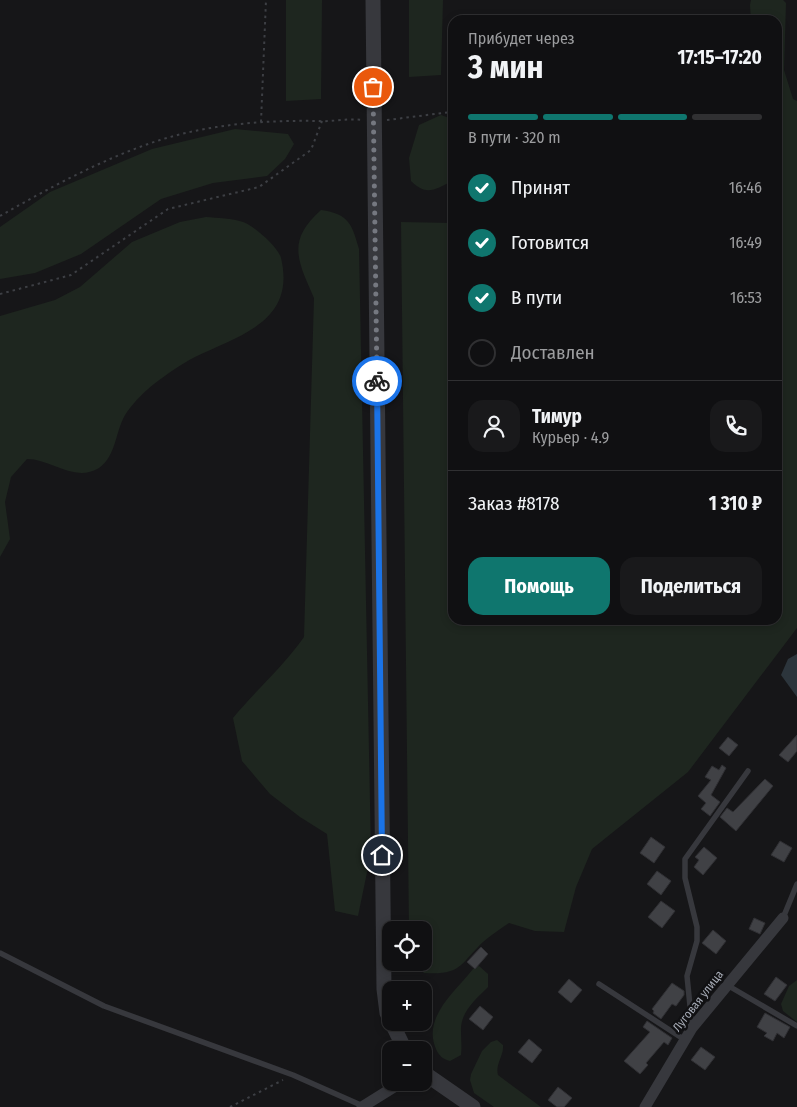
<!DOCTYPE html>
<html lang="ru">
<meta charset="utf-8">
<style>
:root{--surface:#101012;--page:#19191b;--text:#f1f3f6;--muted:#9c9d9f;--line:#303032;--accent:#0f766e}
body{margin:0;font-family:"Fira Sans Condensed",sans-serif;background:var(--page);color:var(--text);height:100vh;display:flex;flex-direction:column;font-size:19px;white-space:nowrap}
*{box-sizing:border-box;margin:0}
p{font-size:16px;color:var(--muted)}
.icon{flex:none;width:28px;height:28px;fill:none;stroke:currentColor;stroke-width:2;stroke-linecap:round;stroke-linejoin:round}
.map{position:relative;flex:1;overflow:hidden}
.side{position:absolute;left:448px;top:15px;width:334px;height:610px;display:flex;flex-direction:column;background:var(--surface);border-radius:15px;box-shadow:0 2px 8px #0003,0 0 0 1px var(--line)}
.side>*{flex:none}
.controls{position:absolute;left:382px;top:921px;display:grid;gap:10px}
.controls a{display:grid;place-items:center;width:50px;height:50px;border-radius:10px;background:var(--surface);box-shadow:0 2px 8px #0003,0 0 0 1px var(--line);font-size:25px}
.pin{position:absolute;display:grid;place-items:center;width:42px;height:42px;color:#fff;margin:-21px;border:2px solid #fff;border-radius:50%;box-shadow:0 1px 5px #0007}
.courier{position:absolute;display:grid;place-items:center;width:50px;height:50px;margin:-25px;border:4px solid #1a73e8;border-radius:50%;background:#fff;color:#222;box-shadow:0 1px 6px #0007}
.head em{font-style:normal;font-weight:700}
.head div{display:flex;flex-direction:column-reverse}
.head{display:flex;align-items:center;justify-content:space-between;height:85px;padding:0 20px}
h1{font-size:32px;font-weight:700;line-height:38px}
.bar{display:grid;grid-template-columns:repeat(4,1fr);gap:8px 5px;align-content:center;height:60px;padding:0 20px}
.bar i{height:6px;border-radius:4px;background:var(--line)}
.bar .active{background:var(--accent)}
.bar p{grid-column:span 4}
.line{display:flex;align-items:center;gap:12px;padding:0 20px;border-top:1px solid var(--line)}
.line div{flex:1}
.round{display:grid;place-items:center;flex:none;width:52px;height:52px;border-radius:15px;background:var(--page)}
ol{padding:0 20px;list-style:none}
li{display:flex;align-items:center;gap:15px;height:55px}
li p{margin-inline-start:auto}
li .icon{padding:5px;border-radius:50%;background:var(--accent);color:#fff;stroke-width:4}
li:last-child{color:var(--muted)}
li i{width:28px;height:28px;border:2px solid var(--line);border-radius:50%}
.cta{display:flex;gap:10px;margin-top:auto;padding:10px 20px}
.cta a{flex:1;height:58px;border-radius:15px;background:var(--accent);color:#fff;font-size:20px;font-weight:700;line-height:58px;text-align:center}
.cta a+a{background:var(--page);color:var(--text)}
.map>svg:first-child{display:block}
.green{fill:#1e261f}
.water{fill:#2c353c}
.building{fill:#404145;stroke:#303034}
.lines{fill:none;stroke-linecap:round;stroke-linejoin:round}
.path{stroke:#3d3f44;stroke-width:2;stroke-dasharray:2.5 4;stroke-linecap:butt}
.service{stroke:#37383d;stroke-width:5.5}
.minor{stroke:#37383d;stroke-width:11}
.tertiary{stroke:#37383d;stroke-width:15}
.done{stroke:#757880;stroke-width:5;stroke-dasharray:0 9}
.route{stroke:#1a73e8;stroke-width:6}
.labels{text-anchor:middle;stroke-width:5;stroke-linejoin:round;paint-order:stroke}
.street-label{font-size:12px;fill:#a8adb8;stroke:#111113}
</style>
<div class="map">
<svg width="797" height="1107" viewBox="0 0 797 1107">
<rect width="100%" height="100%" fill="#161618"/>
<g class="green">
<polygon points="286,0 322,0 321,99 286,101"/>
<polygon points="409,0 443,0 441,75 409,77"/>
<path d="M751,0H783L786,3L784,70L793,99L797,101V628L688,772L592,849L576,887L564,932L535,931L509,923C500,929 491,935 483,942C459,965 462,975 424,973L413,963L424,962V930H409L401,222L452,223V620H776V20H751L750,5Z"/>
<path d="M441,115L452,119V181C435,190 426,196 411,181L409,158L419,125Z"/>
<polygon points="235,129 288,134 294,144 285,159 267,176 213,183 161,199 81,254 35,273 0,279 0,227 50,192 152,149"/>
<path d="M321,210C349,214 352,224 359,249L371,853L358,916L335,911L327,834L300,817L270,794L242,761L233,718C256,690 283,667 304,637L314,298C298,261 286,241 321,210Z"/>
<path d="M206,217C217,218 232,218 243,222C253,225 279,248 281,258C296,321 241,335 195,357C181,364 166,375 154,384C145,391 134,402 127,412C115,429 117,456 99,468C74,483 52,459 27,459L11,477L5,502L10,539L0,557V316L55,300L80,287L132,242L180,222Z"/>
<path d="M479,966L488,974V987C476,999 460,1012 461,1031C461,1039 462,1047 461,1055L450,1061C443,1059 439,1056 436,1049C422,1017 456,991 473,969Z"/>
<polygon points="797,980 797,1022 783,1011 781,1004 789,986"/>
<path d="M497,1040L503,1045C504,1056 495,1064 498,1075L541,1107H494L474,1093L470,1080L471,1074L482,1051L491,1042Z"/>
</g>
<polygon class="water" points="797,654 797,697 781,675 788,659"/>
<g class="building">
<polygon points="797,735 797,751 788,762 779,755"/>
<polygon points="728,737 738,745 729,756 719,748"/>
<polygon points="722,765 726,768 711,795 720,802 710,816 701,809 706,803 698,796 711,780 705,777 712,766 719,770"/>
<polygon points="765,779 773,786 736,831 720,817 727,808 733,812"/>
<polygon points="651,837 665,847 654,863 640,853"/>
<polygon points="780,841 792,848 784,862 771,855"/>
<polygon points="704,847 717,858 703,875 694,867 699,860 695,857"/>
<polygon points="657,871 671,881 661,895 647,884"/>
<polygon points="661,901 675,911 662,928 648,917"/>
<polygon points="754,918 765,923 760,934 749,929"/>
<polygon points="713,930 726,941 716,954 702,943"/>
<polygon points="481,947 488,954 475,969 467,962"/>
<polygon points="776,977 787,985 775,1001 764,994"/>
<polygon points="569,979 582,990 571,1003 558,992"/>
<polygon points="672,983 684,991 684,995 676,1006 672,1004 661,1019 653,1013 654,1011 652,1009"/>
<polygon points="480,1006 493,1017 483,1030 469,1019"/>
<polygon points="765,1013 790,1027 784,1038 777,1033 773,1041 764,1036 767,1033 757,1027"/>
<polygon points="647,1021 672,1038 668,1045 664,1042 646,1063 648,1065 640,1074 624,1061 650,1032 643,1027"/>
<polygon points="529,1039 542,1050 532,1063 518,1052"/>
<polygon points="701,1047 715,1057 705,1070 691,1060"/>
<polygon points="558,1087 572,1098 564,1107 557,1107 548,1100"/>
</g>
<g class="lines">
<g class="path">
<polyline points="387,120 451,112"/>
<polyline points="261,122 266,0"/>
<path d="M0,216C51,187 104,158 160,140C211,124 266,120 318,121C333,122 347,118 363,120"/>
<polyline points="0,294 71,275 168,209 259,187 311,150 322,121"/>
<polyline points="230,1107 283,1080"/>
</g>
<g class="service">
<polyline points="783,918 797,884"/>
<polyline points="0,953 104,1006 293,1075 363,1106"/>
<polyline points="599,984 685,1040"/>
<polyline points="727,985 797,1026"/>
<polyline points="692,1026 687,976 697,941 697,927 685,878 685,859 748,771"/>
</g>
<g class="minor">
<polyline points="362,1107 402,1082"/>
<polyline points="645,1107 692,1028 783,918"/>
</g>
<g class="tertiary">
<polyline points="373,0 384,989 387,1013 405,1050"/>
<polyline points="424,1073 473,1107"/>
</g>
</g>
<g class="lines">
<polyline class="done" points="373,87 377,381"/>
<polyline class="route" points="377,381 382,855"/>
</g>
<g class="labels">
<g class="street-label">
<text transform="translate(698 1001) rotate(-52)" y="4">Луговая улица</text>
</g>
</g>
</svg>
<div class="controls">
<a><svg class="icon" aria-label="locate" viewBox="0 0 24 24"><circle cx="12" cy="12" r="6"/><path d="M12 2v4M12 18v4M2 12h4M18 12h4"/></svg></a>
<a>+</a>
<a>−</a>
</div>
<div class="pin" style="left:373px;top:87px;background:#ea580c"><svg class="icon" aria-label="bag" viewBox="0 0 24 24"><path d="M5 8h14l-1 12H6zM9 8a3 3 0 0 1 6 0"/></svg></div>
<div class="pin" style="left:382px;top:855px;background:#1f2937"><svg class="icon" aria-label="home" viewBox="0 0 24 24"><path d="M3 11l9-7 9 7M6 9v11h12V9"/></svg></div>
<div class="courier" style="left:377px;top:381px"><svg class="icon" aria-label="bike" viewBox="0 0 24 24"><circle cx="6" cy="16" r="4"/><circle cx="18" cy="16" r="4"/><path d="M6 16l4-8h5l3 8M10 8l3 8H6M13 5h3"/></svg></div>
<section class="side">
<div class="head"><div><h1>3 мин</h1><p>Прибудет через</p></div><em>17:15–17:20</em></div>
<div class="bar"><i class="active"></i><i class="active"></i><i class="active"></i><i></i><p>В пути · 320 m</p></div>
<ol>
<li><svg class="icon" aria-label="check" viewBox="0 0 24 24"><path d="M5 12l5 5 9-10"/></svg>Принят<p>16:46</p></li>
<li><svg class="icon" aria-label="check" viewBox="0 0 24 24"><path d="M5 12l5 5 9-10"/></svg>Готовится<p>16:49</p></li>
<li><svg class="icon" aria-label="check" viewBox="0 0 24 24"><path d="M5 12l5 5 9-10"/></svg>В пути<p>16:53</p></li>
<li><i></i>Доставлен</li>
</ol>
<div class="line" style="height:90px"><a class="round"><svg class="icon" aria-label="person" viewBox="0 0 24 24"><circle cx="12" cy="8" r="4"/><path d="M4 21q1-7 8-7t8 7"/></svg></a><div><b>Тимур</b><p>Курьер · 4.9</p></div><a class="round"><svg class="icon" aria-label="phone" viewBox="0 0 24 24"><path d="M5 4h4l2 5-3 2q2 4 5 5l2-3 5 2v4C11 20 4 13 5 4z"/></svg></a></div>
<div class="line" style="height:65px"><div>Заказ #8178</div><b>1 310 ₽</b></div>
<div class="cta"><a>Помощь</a><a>Поделиться</a></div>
</section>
</div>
